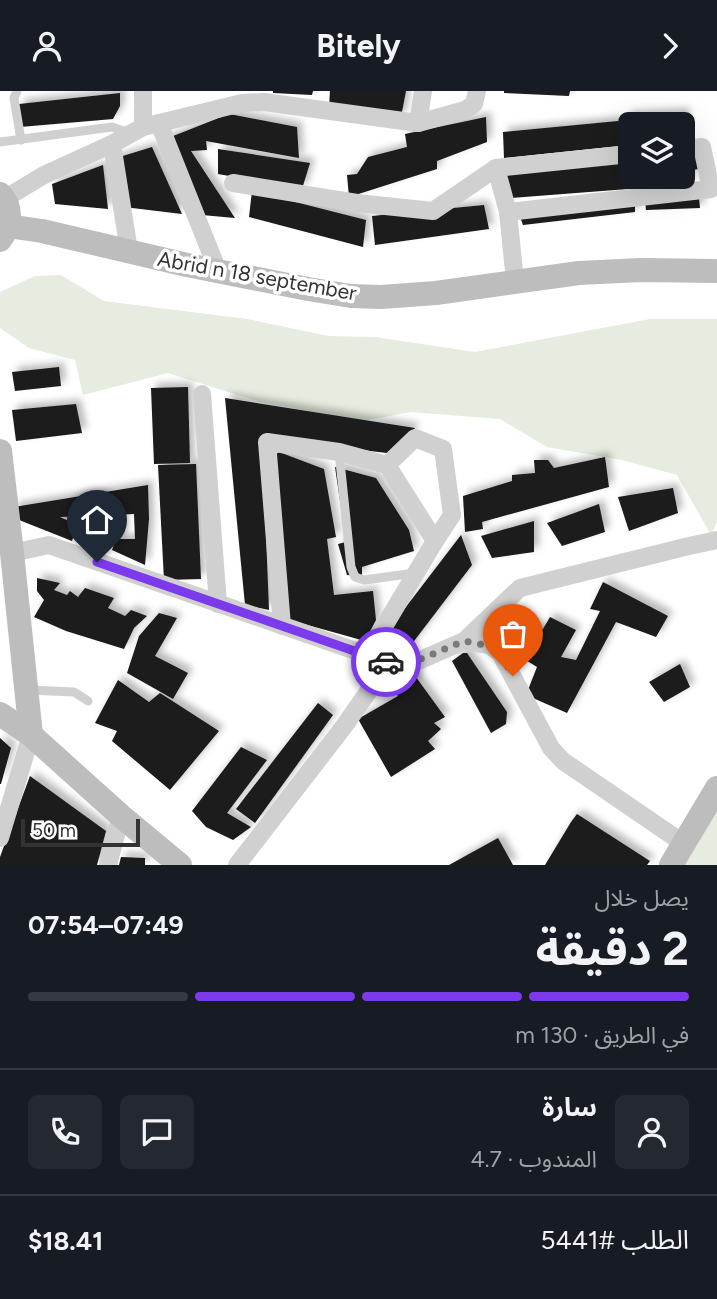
<!DOCTYPE html>
<html lang="ar">
<meta charset="utf-8">
<style>
:root{--surface:#171b24;--page:#242831;--text:#f1f3f6;--muted:#9ea1a6;--line:#363941;--accent:#7c3aed}
body{margin:0;font-family:Figtree,"Noto Sans Arabic",sans-serif;background:var(--page);color:var(--text);direction:rtl;height:100vh;display:flex;flex-direction:column;font-size:26px;white-space:nowrap}
*{box-sizing:border-box;margin:0}
p{font-size:23px;color:var(--muted)}
.icon{flex:none;width:38px;height:38px;fill:none;stroke:currentColor;stroke-width:2;stroke-linecap:round;stroke-linejoin:round}
.map{position:relative;height:774px;overflow:hidden;direction:ltr}
.panel{display:flex;flex-direction:column;background:var(--surface);flex:1}
.panel>*{flex:none}
.controls{position:absolute;left:618px;top:21px;display:grid;gap:14px}
.controls a{display:grid;place-items:center;width:77px;height:77px;border-radius:10px;background:var(--surface);box-shadow:0 7px 28px #0002;font-size:35px}
.scale{position:absolute;left:21px;bottom:18px;width:119px;box-sizing:border-box;padding-left:7px;border:4px solid #333;border-top:0;font-size:19px;line-height:24px;white-space:nowrap;color:#333;-webkit-text-stroke:5px #fff;paint-order:stroke}
.pin{position:absolute;display:grid;place-items:center;width:60px;height:60px;color:#fff;margin:-72px -30px;border-radius:50% 50% 50% 0;rotate:-45deg;box-shadow:0 0 7px #0007}
.pin .icon{rotate:45deg}
.courier{position:absolute;display:grid;place-items:center;width:70px;height:70px;margin:-35px;border:5px solid #7c3aed;border-radius:50%;background:#fff;color:#222;box-shadow:0 2px 9px #0007}
.summary em{font-style:normal;font-weight:700}
.summary div{display:flex;flex-direction:column-reverse}
.summary{display:flex;align-items:center;justify-content:space-between;height:119px;padding:0 28px}
h1{font-size:46px;font-weight:700;line-height:52px}
.bar{display:grid;grid-template-columns:repeat(4,1fr);gap:10px 7px;align-content:center;height:84px;padding:0 28px}
.bar i{height:9px;border-radius:5px;background:var(--line)}
.bar .active{background:var(--accent)}
.bar p{grid-column:span 4}
.line{display:flex;align-items:center;gap:18px;padding:0 28px;border-top:2px solid var(--line)}
.line div{flex:1}
.round{display:grid;place-items:center;flex:none;width:74px;height:74px;border-radius:10px;background:var(--page)}
header{display:flex;justify-content:space-between;align-items:center;height:91px;padding:0 28px;background:var(--surface);font-size:32px;font-weight:700}
.map>svg:first-child{display:block}
.green{fill:#e6ecdf}
.building{fill:#1a1a1a;filter:url(#shadow)}
.lines{fill:none;stroke-linecap:round;stroke-linejoin:round}
.lane{stroke:#d0d0d0;stroke-width:9}
.street{stroke:#d0d0d0;stroke-width:18}
.secondary{stroke:#bdbdbd;stroke-width:24}
.done{stroke:#7a7a7a;stroke-width:7;stroke-dasharray:0 12.6}
.route{stroke:#7c3aed;stroke-width:9}
.labels{text-anchor:middle;stroke-width:7;stroke-linejoin:round;paint-order:stroke}
.street-label{font-size:21px;fill:#333;stroke:#fff}
</style>
<header><svg class="icon" aria-label="forward" viewBox="0 0 24 24"><path d="M9 5l7 7-7 7"/></svg>Bitely<svg class="icon" aria-label="person" viewBox="0 0 24 24"><circle cx="12" cy="8" r="4"/><path d="M4 21q1-7 8-7t8 7"/></svg></header>
<div class="map">
<svg width="717" height="774" viewBox="0 0 717 774">
<defs>
<filter id="shadow"><feDropShadow dx="5" dy="-5" stdDeviation="3.5" flood-color="#0004"/></filter>
</defs>
<rect width="100%" height="100%" fill="#fff"/>
<g class="green">
<polygon points="61,184 104,210 247,228 329,245 375,246 475,261 650,228 717,228 717,431 711,444 677,384 622,369 547,356 500,328 411,321 362,330 260,311 168,282 83,304 75,269 29,257 0,237 0,201 35,185"/>
<polygon points="717,713 717,774 678,774"/>
</g>
<g class="building">
<polygon points="273,0 313,0 312,4 273,2"/>
<polygon points="330,0 406,0 401,26 329,17"/>
<polygon points="504,0 570,0 569,5 504,2"/>
<polygon points="120,2 120,15 113,28 20,36 19,13"/>
<polygon points="685,22 684,33 630,33 630,58 628,58 625,25"/>
<polygon points="229,23 297,36 299,67 206,50 207,59 191,60 235,127 202,124 163,49"/>
<polygon points="486,26 487,51 437,70 437,78 349,106 347,84 357,83 368,66 407,56 405,43"/>
<polygon points="618,30 619,55 504,67 503,41"/>
<polygon points="152,56 182,123 124,116 113,68"/>
<polygon points="218,58 310,72 302,98 218,83"/>
<polygon points="682,65 698,65 701,78 690,79 692,89 634,96 634,86 682,86"/>
<polygon points="624,69 628,98 511,107 506,82"/>
<polygon points="103,74 108,118 55,113 52,93"/>
<polygon points="252,100 366,129 363,156 249,126"/>
<polygon points="699,107 700,117 646,119 645,110"/>
<polygon points="635,113 635,121 523,134 520,126"/>
<polygon points="484,114 489,138 375,154 372,125"/>
<polygon points="59,276 61,295 15,300 12,281"/>
<polygon points="188,296 190,372 154,373 151,297"/>
<polygon points="225,307 415,337 395,363 262,347 269,519 245,514"/>
<polygon points="76,313 82,342 16,350 12,319"/>
<polygon points="279,361 324,378 336,446 327,448 334,504 373,500 376,529 365,550 286,528 272,366"/>
<polygon points="605,366 609,396 482,431 483,438 465,441 463,405 512,390 512,384 535,382 534,369 548,369 554,377"/>
<polygon points="196,373 201,488 164,489 158,374"/>
<polygon points="335,376 376,387 409,439 414,460 362,476 362,485 347,484 338,453 346,451"/>
<polygon points="148,394 149,428 145,474 112,459 116,448 135,448 134,423 60,426 77,434 72,450 14,427 14,416"/>
<polygon points="673,397 678,422 629,440 618,406"/>
<polygon points="599,413 605,441 562,455 547,432"/>
<polygon points="534,430 534,461 492,467 481,445"/>
<polygon points="461,444 472,474 408,558 376,555"/>
<polygon points="37,487 60,492 54,499 67,504 70,500 78,506 85,497 114,507 108,517 125,525 131,519 147,525 134,537 124,558 66,540 34,526 44,509 37,500"/>
<polygon points="603,491 668,525 656,546 616,531 567,622 526,604 537,576 524,568 533,537 543,538 550,526 576,539 561,566 576,569 600,520 590,518"/>
<polygon points="159,522 177,527 155,565 188,582 173,608 127,582 139,545"/>
<polygon points="463,562 467,562 507,621 506,633 491,642 452,570"/>
<polygon points="680,573 690,596 664,611 649,591"/>
<polygon points="413,582 445,626 434,632 441,638 428,650 435,658 391,686 358,628 398,605 388,591"/>
<polygon points="118,589 149,611 160,602 219,640 170,699 112,650 117,640 95,632"/>
<polygon points="318,612 333,624 255,732 236,718"/>
<polygon points="0,647 11,657 1,693 0,693"/>
<polygon points="241,656 267,669 227,722 251,736 233,749 206,736 192,720"/>
<polygon points="30,685 106,740 97,774 0,774 0,766"/>
<polygon points="577,723 650,770 647,774 545,774 571,731"/>
<polygon points="498,747 513,774 449,774"/>
<polygon points="121,766 145,767 145,774 119,774"/>
</g>
<g class="lines">
<g class="lane">
<polyline points="17,0 14,7 21,49"/>
<polyline points="0,51 112,36 129,42"/>
<polyline points="339,361 351,476 355,486 364,489 415,482"/>
<polyline points="28,599 74,601 88,610"/>
</g>
<g class="street">
<polyline points="159,32 218,180"/>
<polyline points="418,32 423,0"/>
<polyline points="143,36 143,0"/>
<polyline points="112,53 129,160"/>
<polyline points="496,77 630,63"/>
<polyline points="233,92 357,112 433,120 496,77 508,121 515,190"/>
<polyline points="4,108 44,84 112,53 143,36 242,12 264,11 418,32 465,19 474,13 477,0"/>
<polyline points="508,121 711,98 702,56 682,58"/>
<polyline points="202,303 218,513"/>
<polyline points="12,462 49,454 402,576"/>
<polyline points="282,535 267,351 339,361 387,374 415,347 443,358 452,424 435,450"/>
<polyline points="464,550 489,554 500,562 551,657 563,670 683,752"/>
<polyline points="367,564 435,450 387,374"/>
<polyline points="0,747 31,644"/>
<polyline points="108,774 121,725"/>
<polyline points="237,774 345,634 377,588 464,550 520,497 689,455 717,449"/>
</g>
<g class="secondary">
<path d="M0,103C13,117 11,134 0,149"/>
<polyline points="8,135 42,140 187,174 308,198 351,205 381,206 436,202 579,182 641,179 717,180"/>
<polyline points="0,360 12,462 31,644"/>
<polyline points="0,623 31,644 121,725 180,774"/>
<polyline points="671,774 717,697"/>
</g>
</g>
<g class="lines">
<polyline class="done" points="386,571 402,576 464,550 489,555 500,562 513,585"/>
<polyline class="route" points="97,471 386,571"/>
</g>
<g class="labels">
<g class="street-label">
<text transform="translate(257 185) rotate(10)" y="7">Abrid n 18 september</text>
</g>
</g>
</svg>
<div class="controls">
<a><svg class="icon" aria-label="layers" viewBox="0 0 24 24"><path d="M12 4l9 5-9 5-9-5zM3 14l9 5 9-5"/></svg></a>
</div>
<div class="scale">50 m</div>
<div class="pin" style="left:513px;top:585px;background:#ea580c"><svg class="icon" aria-label="bag" viewBox="0 0 24 24"><path d="M5 8h14l-1 12H6zM9 8a3 3 0 0 1 6 0"/></svg></div>
<div class="pin" style="left:97px;top:471px;background:#1f2937"><svg class="icon" aria-label="home" viewBox="0 0 24 24"><path d="M3 11l9-7 9 7M6 9v11h12V9"/></svg></div>
<div class="courier" style="left:386px;top:571px"><svg class="icon" aria-label="car" viewBox="0 0 24 24"><path d="M5 17H2v-5l4-1 3-4h7l3 4 3 1v5h-3M9 17h6M6 11h13"/><circle cx="7" cy="17" r="2"/><circle cx="17" cy="17" r="2"/></svg></div>
</div>
<section class="panel">
<div class="summary"><div><h1>2 دقيقة</h1><p>يصل خلال</p></div><em>07:49–07:54</em></div>
<div class="bar"><i class="active"></i><i class="active"></i><i class="active"></i><i></i><p>في الطريق · 130 m</p></div>
<div class="line" style="height:126px"><a class="round"><svg class="icon" aria-label="person" viewBox="0 0 24 24"><circle cx="12" cy="8" r="4"/><path d="M4 21q1-7 8-7t8 7"/></svg></a><div><b>سارة</b><p>المندوب · 4.7</p></div><a class="round"><svg class="icon" aria-label="chat" viewBox="0 0 24 24"><path d="M4 5h16v11H9l-5 4z"/></svg></a><a class="round"><svg class="icon" aria-label="phone" viewBox="0 0 24 24"><path d="M5 4h4l2 5-3 2q2 4 5 5l2-3 5 2v4C11 20 4 13 5 4z"/></svg></a></div>
<div class="line" style="height:91px"><div>الطلب #5441</div><b>$18.41</b></div>
</section>
